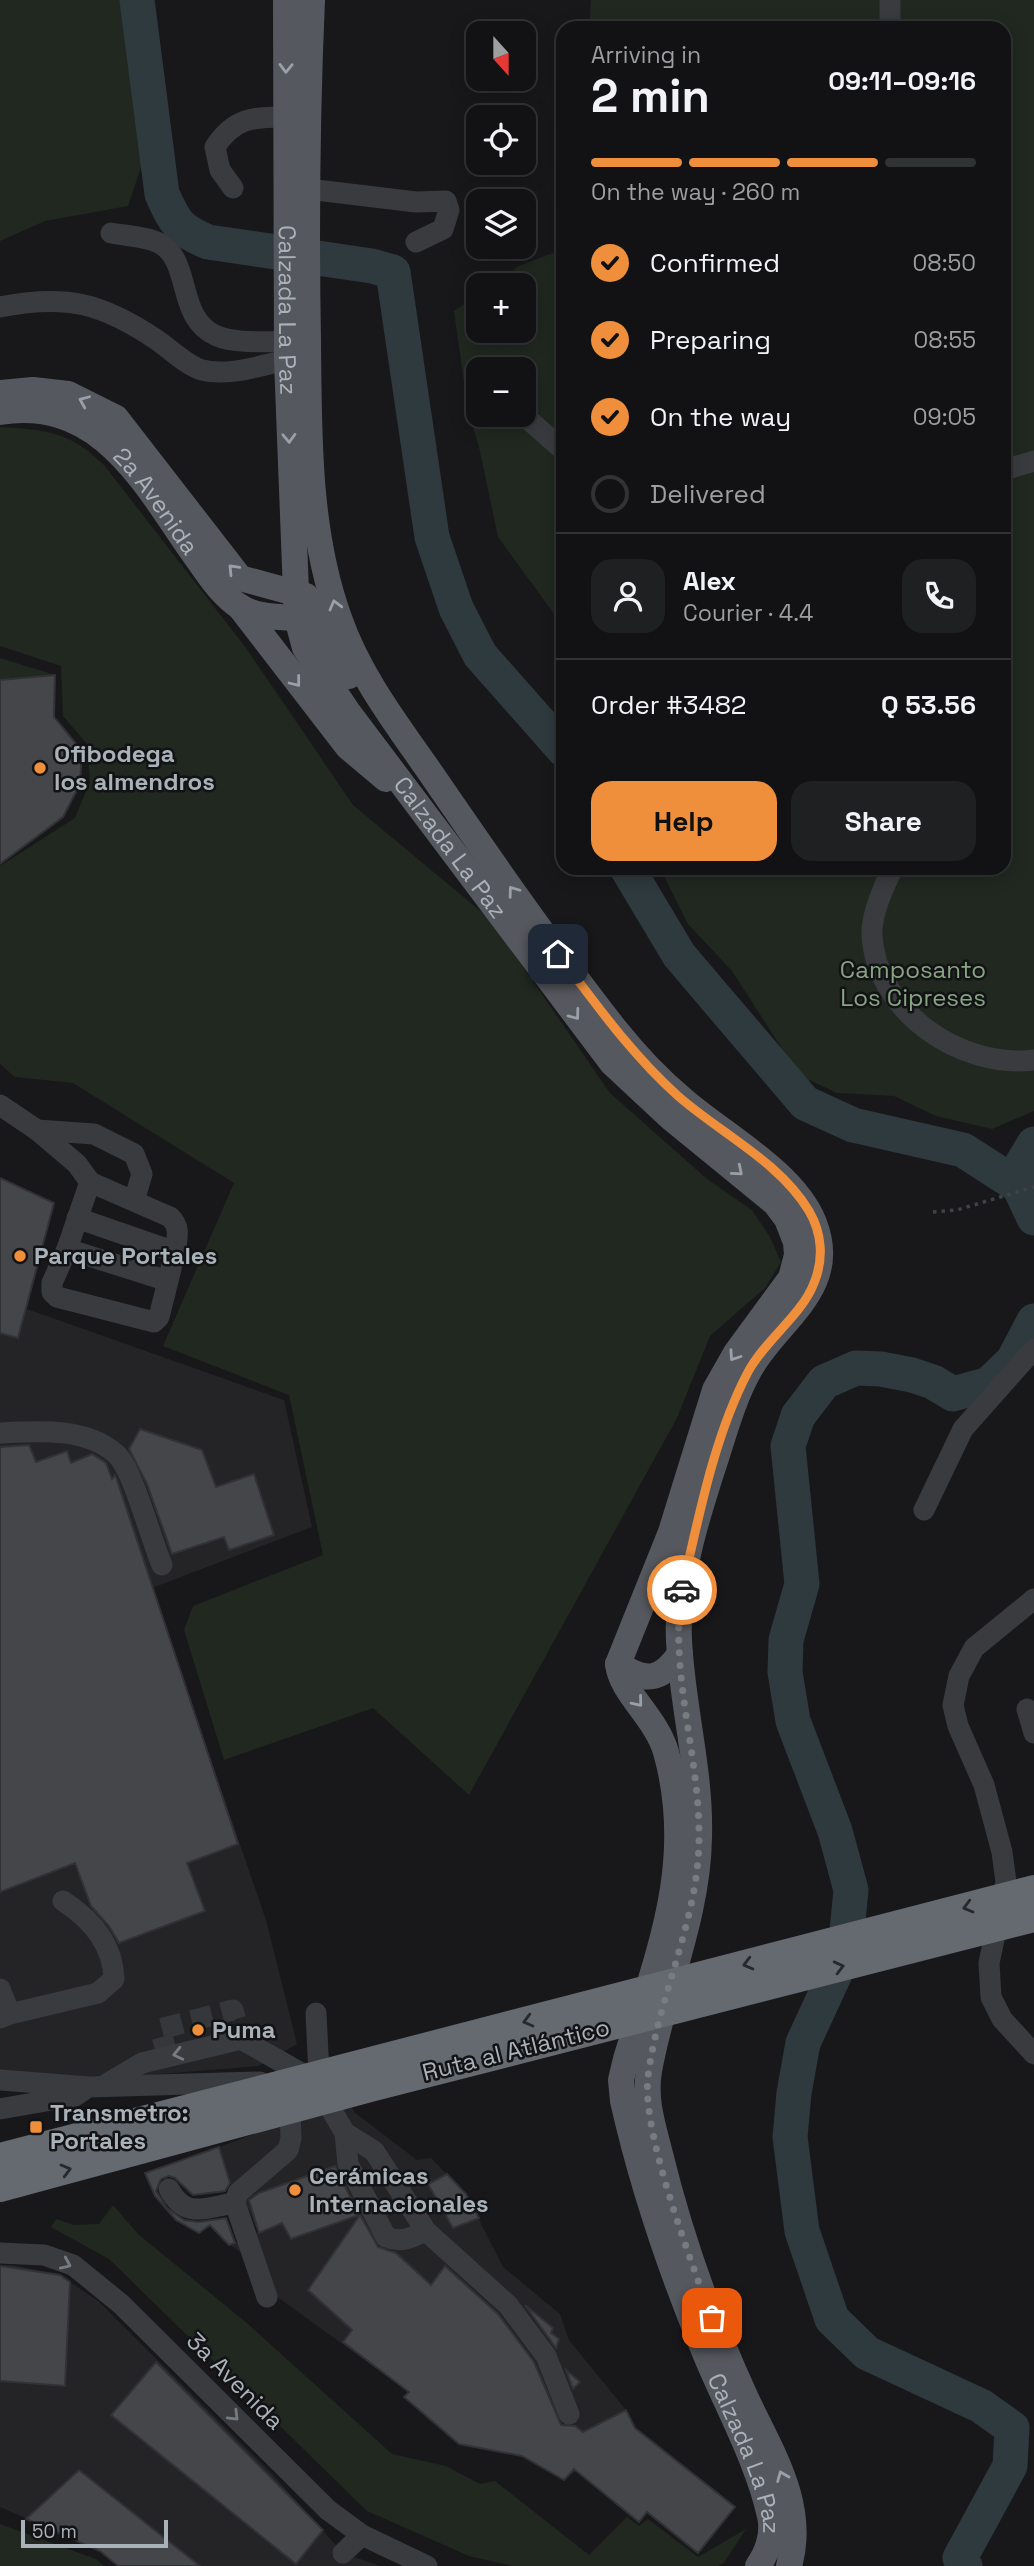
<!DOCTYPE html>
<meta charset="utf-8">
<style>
:root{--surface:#121214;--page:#1f2022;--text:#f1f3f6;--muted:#9c9ea0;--line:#313234;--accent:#ef8f3b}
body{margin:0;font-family:"Space Grotesk",sans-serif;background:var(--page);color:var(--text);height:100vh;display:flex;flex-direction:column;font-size:26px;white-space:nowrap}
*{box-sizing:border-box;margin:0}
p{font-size:23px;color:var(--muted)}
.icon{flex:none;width:38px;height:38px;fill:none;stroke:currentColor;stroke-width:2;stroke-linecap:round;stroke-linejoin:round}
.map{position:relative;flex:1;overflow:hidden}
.sheet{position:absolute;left:556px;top:21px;width:455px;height:854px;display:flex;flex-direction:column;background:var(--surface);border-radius:21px;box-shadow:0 4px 18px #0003,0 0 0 2px var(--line)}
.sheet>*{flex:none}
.needle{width:46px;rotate:159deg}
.fabs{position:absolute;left:466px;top:21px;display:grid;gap:14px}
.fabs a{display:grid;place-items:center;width:70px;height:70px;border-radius:14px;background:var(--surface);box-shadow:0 4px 18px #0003,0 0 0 2px var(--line);font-size:35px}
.scale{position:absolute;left:21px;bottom:18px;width:147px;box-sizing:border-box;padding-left:7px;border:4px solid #aab2b9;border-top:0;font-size:19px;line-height:24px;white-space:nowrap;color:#aab2b9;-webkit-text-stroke:5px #131315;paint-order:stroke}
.pin{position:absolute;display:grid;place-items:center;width:60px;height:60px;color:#fff;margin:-30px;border-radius:14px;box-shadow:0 4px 10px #0006}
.courier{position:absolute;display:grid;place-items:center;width:70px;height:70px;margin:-35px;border:5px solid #ef8f3b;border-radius:50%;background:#fff;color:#222;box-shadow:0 2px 9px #0007}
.overview em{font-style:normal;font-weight:800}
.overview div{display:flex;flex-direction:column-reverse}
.overview{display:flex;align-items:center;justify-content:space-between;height:119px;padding:0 35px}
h1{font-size:46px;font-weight:800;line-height:52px}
.bar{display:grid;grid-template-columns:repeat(4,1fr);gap:10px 7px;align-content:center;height:84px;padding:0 35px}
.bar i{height:9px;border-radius:5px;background:var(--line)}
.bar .current{background:var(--accent)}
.bar p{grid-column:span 4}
.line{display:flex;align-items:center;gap:18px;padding:0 35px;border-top:2px solid var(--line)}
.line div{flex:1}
.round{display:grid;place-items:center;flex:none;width:74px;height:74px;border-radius:21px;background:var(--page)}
ol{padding:0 35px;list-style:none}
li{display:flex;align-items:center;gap:21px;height:77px}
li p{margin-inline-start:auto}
li .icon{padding:7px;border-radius:50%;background:var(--accent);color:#111;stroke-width:4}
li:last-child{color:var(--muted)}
li i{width:38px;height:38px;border:4px solid var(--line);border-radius:50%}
.button{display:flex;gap:14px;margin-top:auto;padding:14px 35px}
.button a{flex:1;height:80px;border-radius:21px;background:var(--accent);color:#111;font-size:28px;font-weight:800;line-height:80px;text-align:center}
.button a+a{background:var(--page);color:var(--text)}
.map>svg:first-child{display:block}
.built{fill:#242427}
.green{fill:#202820;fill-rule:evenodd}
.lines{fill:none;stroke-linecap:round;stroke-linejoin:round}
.river{stroke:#2e3a3e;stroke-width:35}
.building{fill:#44464a;stroke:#323236;stroke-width:2}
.minor-tunnel{stroke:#35373a;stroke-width:21;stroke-dasharray:21 10;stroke-linecap:butt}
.path{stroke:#3f4246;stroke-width:3.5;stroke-dasharray:3.5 5;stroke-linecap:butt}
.minor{stroke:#393b3f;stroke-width:21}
.major{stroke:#55585e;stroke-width:26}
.highway{stroke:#656a70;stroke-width:30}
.oneway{stroke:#99a0a7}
.oneway2{stroke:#28292c}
.oneway3{stroke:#777c82}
.done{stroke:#777c81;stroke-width:7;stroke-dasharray:0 12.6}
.route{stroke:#ef8f3b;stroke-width:9}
.poi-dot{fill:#ef8f3b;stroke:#131315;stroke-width:2.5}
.labels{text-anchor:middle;stroke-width:5;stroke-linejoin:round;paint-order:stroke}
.street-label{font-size:24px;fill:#aab2b9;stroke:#131315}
.poi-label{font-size:24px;font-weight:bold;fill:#aab2b9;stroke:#131315;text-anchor:start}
.park-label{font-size:24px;fill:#86a482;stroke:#131315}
</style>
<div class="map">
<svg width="1034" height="2566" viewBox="0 0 1034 2566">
<rect width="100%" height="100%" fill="#18181a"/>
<g class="built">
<polygon points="0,1178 54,1203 27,1309 284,1400 312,1527 152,1588 266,1920 297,2044 259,2066 100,2079 0,2071"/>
<polygon points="350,2103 354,2112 417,2160 431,2158 466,2194 503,2267 560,2314 569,2340 626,2410 635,2428 735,2507 698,2553 647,2512 639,2522 576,2471 564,2480 522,2456 459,2444 404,2397 409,2392 251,2278 260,2265 230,2245 258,2232 242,2194 234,2196 219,2147 316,2111"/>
<polygon points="12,2265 60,2275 98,2301 273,2475 343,2553 380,2566 118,2566 100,2551 0,2507 0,2266"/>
</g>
<g class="green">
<polygon points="0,0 121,0 143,161 128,206 45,221 0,241"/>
<polygon points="591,0 1034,0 1034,1111 992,1129 936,1116 894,1096 837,1093 799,1075 732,971 688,924 660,868 1004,868 1004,28 589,28"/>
<path d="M563,249V626L498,537L479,447L468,411L454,311L478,295V331H523V285H492L519,266ZM478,369H523V415H478Z"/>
<path d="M0,427C47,430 69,431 104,465L246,648L353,805L490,919L610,1093L707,1179L752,1210L770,1237L781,1262L765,1288L710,1336L677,1418L469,1795L373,1708L224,1760L184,1630L193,1606L323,1555L289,1395L163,1346L234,1183L73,1083L15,1077L0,1064V866L75,818L90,782L87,744L63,716L61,666L0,646Z"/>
<polygon points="0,658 55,675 0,680"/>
<polygon points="113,2205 138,2234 248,2324 392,2454 446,2466 480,2484 495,2481 589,2555 627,2517 639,2526 648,2519 698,2557 746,2529 724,2563 718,2566 513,2566 469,2556 367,2511 109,2259 51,2227 56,2219 74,2225 99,2224"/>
<polygon points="0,2524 96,2559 104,2566 0,2566"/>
</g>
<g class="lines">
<g class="river">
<path d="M137,0L162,194C175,222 178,230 208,242L372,266L393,272L432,537L456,608L480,655L564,750"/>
<polyline points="627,868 679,955 805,1103 853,1125 963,1150 1019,1186 1034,1218"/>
<polyline points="1019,1186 1022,1164 1034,1144"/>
<polyline points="965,2566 960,2558 1010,2466 1012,2428 981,2406 867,2353 832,2319 802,2231 790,2137 794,2093 803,2043 845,1952 851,1890 835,1831 793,1721 785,1672 786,1640 802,1584 788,1446 798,1416 824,1382 856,1368 881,1369 912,1375 933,1382 953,1394 989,1384 1013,1361 1034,1321"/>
</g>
</g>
<g class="building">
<polygon points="55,675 54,717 82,751 80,784 63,817 0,864 0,680"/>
<polygon points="0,1178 54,1203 18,1338 0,1333"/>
<polygon points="140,1429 202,1450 216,1487 254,1474 274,1535 229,1550 224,1537 172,1554 147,1484 129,1449"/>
<polygon points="29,1445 36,1462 67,1451 71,1463 92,1454 106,1463 112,1479 115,1475 117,1480 238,1844 187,1863 205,1911 119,1943 109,1926 91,1906 75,1863 0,1892 0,1447"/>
<polygon points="219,2147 230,2183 225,2191 193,2195 175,2178 169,2176 161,2179 156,2191 167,2208 184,2220 198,2222 226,2218 235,2243 229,2245 210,2225 199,2233 176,2220 155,2196 145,2173"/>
<polygon points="335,2166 359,2215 291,2239 282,2223 259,2233 249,2200 259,2193"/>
<polygon points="447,2174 466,2194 479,2218 453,2228 428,2184"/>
<polygon points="360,2215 378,2247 396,2253 431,2285 445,2266 498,2314 534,2362 561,2425 575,2426 583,2432 626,2410 635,2428 735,2507 698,2553 647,2512 639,2522 574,2469 564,2480 522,2456 459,2444 404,2397 409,2392 343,2342 352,2330 308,2290"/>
<polygon points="0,2266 60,2275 70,2282 65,2386 0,2381"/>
<polygon points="525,2305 553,2328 551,2333 559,2339 556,2348"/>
<polygon points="156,2362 323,2530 296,2564 111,2415"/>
<polygon points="566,2370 580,2382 573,2389"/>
<polygon points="79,2470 200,2566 118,2566 100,2551 26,2519"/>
</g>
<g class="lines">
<polyline class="minor-tunnel" points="168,2057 160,2029 233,2010 241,2039"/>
<polyline class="path" points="933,1212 957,1210 1034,1187"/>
<g class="minor">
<polyline points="890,28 890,0"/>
<path d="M233,188L220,170L215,147C234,118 252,117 285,117"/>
<polyline points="308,189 416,202 446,201 449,210 443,229 416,242"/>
<path d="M111,233C126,236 145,236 159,243C193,261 175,318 217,336C236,344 267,341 287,342"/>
<path d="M0,307C67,294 102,303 157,340C170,349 187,366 202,370C228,377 262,365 287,360"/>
<polyline points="512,415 529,420 564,451"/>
<polyline points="1004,470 1034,461"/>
<path d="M893,868C884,885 871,915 872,935C876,1012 961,1069 1034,1060"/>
<polyline points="0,1105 37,1130 94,1134 134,1154 142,1174 134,1201"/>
<polyline points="37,1130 77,1164 90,1182"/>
<path d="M77,1218L175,1252L168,1281L67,1249L90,1182L170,1217C181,1227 177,1238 175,1252"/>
<polyline points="67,1249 52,1283 52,1292 57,1297 154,1322 159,1317 168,1281"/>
<path d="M0,1433C37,1431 86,1427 116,1454C133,1469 151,1540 162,1565"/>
<polyline points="924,1510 963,1429 1034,1349"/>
<polyline points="1034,1599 974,1648 959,1676 953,1705 958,1726 984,1785 1002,1852 1006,1882 989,1963 991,1997 1002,2019 1034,2054"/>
<polyline points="1027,1709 1034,1733"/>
<polyline points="0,1989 10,2014 0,2018"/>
<path d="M316,2013L319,2074L325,2099L345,2133L348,2164L386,2237C402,2243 411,2238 426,2231"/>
<path d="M10,2014L98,1993L114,1979C113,1944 91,1919 63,1901"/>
<polyline points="0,2080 89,2087 260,2082"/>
<polyline points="108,2083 142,2063 241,2039 308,2077"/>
<polyline points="0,2109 75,2096 84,2090"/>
<polyline points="345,2133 374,2151 426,2231 508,2305 546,2356 569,2414"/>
<path d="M169,2189C186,2220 205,2207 235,2203"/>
<polyline points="0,2253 44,2255 73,2265 121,2304 328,2510 362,2535 427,2566"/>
<polyline points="267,2297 235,2203 238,2193 288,2150 291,2138 290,2110"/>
<polyline points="343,2553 362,2535"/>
</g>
<g class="major">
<path id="s1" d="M286,0L287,360L297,618L305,648L348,712L612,1063L671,1118L775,1203L787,1219L796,1242L797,1255L791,1278L736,1353L715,1390L671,1532L618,1664C621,1693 656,1717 666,1752C697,1863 658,1954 626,2059L621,2080L623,2101C642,2185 670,2268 703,2348C725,2403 757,2458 770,2516C774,2533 768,2552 758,2566"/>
<path d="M312,0C307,113 306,226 308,339C309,432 307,529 339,618C359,676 398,726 432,775C491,861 550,946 614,1028C634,1053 657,1078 682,1099C723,1135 794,1172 814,1223C840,1289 778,1319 750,1369C734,1397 725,1430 715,1461C697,1516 676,1581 679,1640C682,1706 701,1771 699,1837C698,1917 663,1992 649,2071C644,2100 653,2126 660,2154C680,2236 709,2317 744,2394C769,2449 807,2503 789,2566"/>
<polyline points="0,393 33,390 68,394 116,418 240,578 306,596 321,630 349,676"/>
<path id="s2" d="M0,412C101,396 144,483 194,554C207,572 220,594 240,607C255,617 280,617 297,618"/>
<polyline points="240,607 348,747 386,779"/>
<path d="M618,1664C645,1683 661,1681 680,1654"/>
</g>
<g class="highway">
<polyline points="0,2158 1034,1890"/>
<polyline points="0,2187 370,2087 1034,1917"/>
</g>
</g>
<defs><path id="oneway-chevron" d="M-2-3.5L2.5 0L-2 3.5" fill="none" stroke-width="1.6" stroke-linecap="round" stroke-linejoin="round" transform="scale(1.75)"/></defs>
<g class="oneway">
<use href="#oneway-chevron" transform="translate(286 68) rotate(91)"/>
<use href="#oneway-chevron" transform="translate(84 401) rotate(-157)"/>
<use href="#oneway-chevron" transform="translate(289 438) rotate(88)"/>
<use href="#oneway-chevron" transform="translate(233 569) rotate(-134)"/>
<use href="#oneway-chevron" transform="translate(335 605) rotate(-105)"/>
<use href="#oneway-chevron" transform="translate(296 682) rotate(52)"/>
<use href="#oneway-chevron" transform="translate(513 891) rotate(-126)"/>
<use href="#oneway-chevron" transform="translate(575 1015) rotate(53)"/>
<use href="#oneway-chevron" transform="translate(738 1171) rotate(40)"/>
<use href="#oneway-chevron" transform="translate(734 1356) rotate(124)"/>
<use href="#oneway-chevron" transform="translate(638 1702) rotate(51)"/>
<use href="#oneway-chevron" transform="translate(782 2476) rotate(-112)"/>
</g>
<g class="oneway2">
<use href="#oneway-chevron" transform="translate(968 1907) rotate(165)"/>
<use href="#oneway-chevron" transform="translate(748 1964) rotate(165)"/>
<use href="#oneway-chevron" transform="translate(839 1967) rotate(-14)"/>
<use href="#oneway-chevron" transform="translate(528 2021) rotate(165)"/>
<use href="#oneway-chevron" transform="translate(66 2170) rotate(-15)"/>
</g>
<g class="oneway3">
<use href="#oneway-chevron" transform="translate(178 2054) rotate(167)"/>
<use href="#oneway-chevron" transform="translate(66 2264) rotate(24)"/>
<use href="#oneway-chevron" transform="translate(234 2416) rotate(45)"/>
</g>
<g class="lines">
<path class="done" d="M682,1590C669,1672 699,1753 699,1834C700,1918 658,1995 648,2077C641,2131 692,2264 712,2318"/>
<path class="route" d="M558,954C596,1004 631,1054 678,1096C720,1133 780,1162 809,1211C822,1233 824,1259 814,1283C802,1315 765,1340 748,1372C714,1436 698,1520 682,1590"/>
</g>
<g class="poi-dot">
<circle cx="40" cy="768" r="7"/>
<circle cx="20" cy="1256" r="7"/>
<circle cx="198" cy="2030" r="7"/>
<rect x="29" y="2120" width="14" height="14" rx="3.5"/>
<circle cx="295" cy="2190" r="7"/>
</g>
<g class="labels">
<g class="street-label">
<text dy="8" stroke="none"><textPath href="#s1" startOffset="310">Calzada La Paz</textPath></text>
<text dy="8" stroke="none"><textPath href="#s2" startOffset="192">2a Avenida</textPath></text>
<text dy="8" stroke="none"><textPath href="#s1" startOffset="896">Calzada La Paz</textPath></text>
<text transform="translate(516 2050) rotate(-14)" y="8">Ruta al Atlántico</text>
<text transform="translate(235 2381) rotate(45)" y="8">3a Avenida</text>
<text dy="8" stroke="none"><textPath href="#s1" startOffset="2721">Calzada La Paz</textPath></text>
</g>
<g class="poi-label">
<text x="54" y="762">Ofibodega<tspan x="54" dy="28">los almendros</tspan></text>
<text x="34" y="1264">Parque Portales</text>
<text x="212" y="2038">Puma</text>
<text x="50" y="2121">Transmetro:<tspan x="50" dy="28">Portales</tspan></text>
<text x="309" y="2184">Cerámicas<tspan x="309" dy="28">Internacionales</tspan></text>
</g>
<g class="park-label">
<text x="913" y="978">Camposanto<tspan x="913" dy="28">Los Cipreses</tspan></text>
</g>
</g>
</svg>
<div class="fabs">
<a><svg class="needle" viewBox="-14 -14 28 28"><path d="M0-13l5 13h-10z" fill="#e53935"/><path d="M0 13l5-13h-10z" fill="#9c9ea0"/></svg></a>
<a><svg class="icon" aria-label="locate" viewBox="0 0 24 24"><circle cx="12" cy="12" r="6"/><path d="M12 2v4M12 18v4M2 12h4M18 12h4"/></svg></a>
<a><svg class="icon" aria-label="layers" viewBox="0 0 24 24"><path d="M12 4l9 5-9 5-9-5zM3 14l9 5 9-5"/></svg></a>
<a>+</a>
<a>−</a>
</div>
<div class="scale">50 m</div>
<div class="pin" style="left:712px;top:2318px;background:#ea580c"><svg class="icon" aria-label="bag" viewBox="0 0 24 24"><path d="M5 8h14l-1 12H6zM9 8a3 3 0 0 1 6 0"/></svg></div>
<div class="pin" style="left:558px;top:954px;background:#1f2937"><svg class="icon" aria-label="home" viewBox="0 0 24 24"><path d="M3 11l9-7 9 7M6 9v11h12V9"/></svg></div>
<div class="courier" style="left:682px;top:1590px"><svg class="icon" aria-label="car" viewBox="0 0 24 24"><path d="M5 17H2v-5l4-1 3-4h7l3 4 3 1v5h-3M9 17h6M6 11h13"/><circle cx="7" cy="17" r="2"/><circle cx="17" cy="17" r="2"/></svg></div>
<section class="sheet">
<div class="overview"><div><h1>2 min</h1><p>Arriving in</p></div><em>09:11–09:16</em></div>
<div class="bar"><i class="current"></i><i class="current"></i><i class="current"></i><i></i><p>On the way · 260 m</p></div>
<ol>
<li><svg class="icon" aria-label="check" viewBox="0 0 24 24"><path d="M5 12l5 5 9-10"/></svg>Confirmed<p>08:50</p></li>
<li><svg class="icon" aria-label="check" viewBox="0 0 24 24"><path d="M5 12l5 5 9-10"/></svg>Preparing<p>08:55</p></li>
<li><svg class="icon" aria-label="check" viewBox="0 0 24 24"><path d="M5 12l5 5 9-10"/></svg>On the way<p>09:05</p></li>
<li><i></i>Delivered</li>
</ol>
<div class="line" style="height:126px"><a class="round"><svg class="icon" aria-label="person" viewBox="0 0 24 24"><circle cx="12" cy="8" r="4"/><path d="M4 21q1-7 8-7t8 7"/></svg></a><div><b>Alex</b><p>Courier · 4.4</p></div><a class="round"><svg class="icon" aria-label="phone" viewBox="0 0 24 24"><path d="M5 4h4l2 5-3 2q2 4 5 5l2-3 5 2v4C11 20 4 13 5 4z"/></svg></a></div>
<div class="line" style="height:91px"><div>Order #3482</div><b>Q 53.56</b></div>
<div class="button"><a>Help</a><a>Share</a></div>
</section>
</div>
